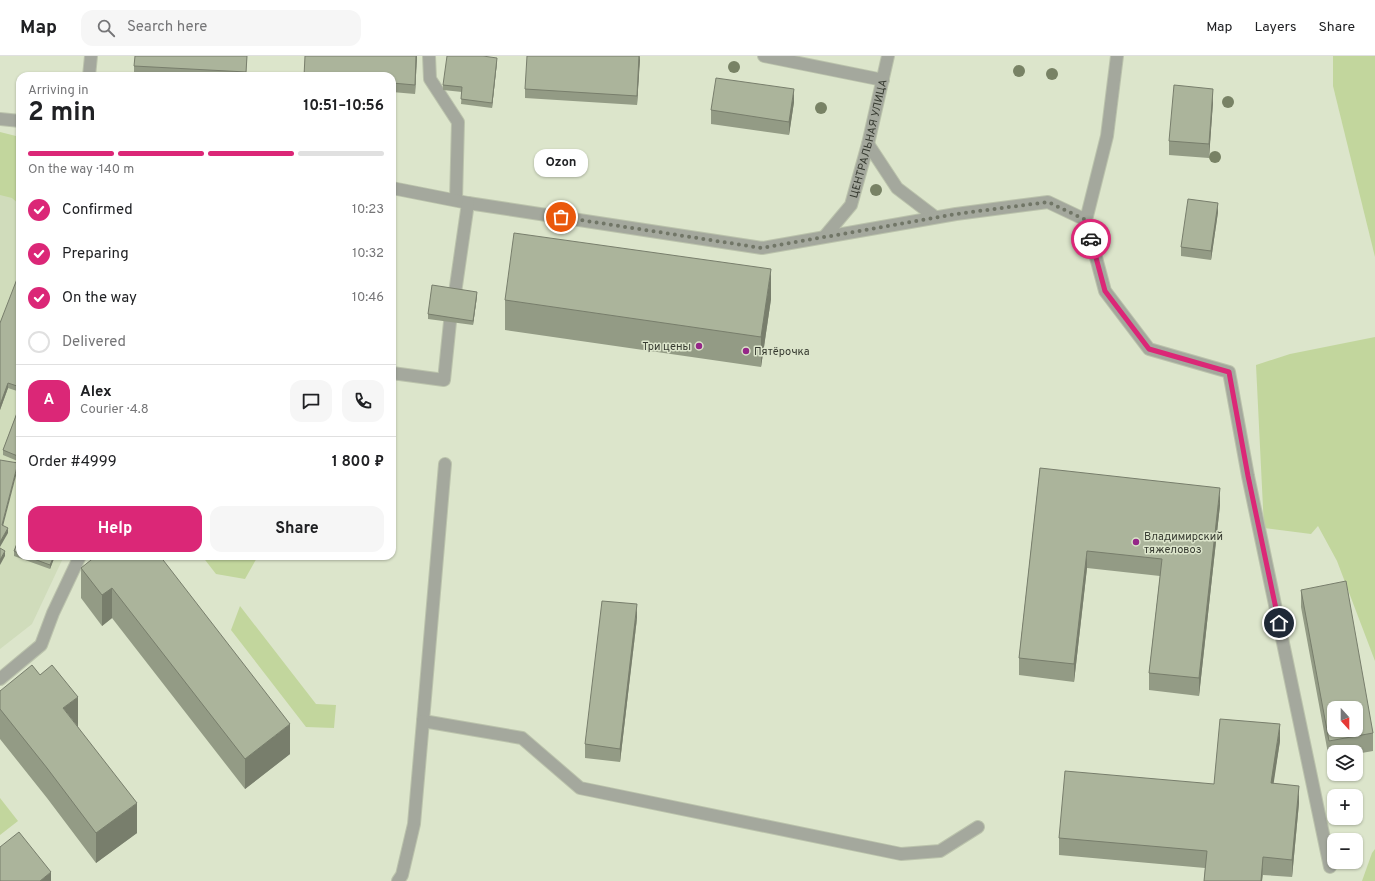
<!DOCTYPE html>
<meta charset="utf-8">
<style>
:root{--surface:#fff;--page:#f6f6f6;--text:#202124;--muted:#757577;--line:#e0e0e0;--accent:#db2777}
body{margin:0;font-family:Overpass,sans-serif;background:var(--page);color:var(--text);height:100vh;display:flex;flex-direction:column;font-size:15px;white-space:nowrap}
*{box-sizing:border-box;margin:0}
p{font-size:13px;color:var(--muted)}
.icon{flex:none;width:22px;height:22px;fill:none;stroke:currentColor;stroke-width:2;stroke-linecap:round;stroke-linejoin:round}
.map{position:relative;flex:1;overflow:hidden}
.panel{position:absolute;left:16px;top:16px;width:380px;height:488px;display:flex;flex-direction:column;background:var(--surface);border-radius:12px;box-shadow:0 1px 3px #0004}
.panel>*{flex:none}
.needle{width:26px;rotate:159deg}
.fabs{position:absolute;left:1327px;top:645px;display:grid;gap:8px}
.fabs a{display:grid;place-items:center;width:36px;height:36px;border-radius:8px;background:var(--surface);box-shadow:0 1px 3px #0004;font-size:20px}
.pin{position:absolute;display:grid;place-items:center;width:34px;height:34px;color:#fff;margin:-17px;border:2px solid #fff;border-radius:50%;box-shadow:0 1px 4px #0007}
.courier{position:absolute;display:grid;place-items:center;width:40px;height:40px;margin:-20px;border:3px solid #db2777;border-radius:50%;background:#fff;color:#222;box-shadow:0 1px 5px #0007}
.bubble{position:absolute;height:28px;border-radius:12px;background:var(--surface);box-shadow:0 1px 3px #0004;font-size:13px;font-weight:700;line-height:28px;text-align:center}
.overview em{font-style:normal;font-weight:700}
.overview div{display:flex;flex-direction:column-reverse}
.overview{display:flex;align-items:center;justify-content:space-between;height:68px;padding:0 12px}
h1{font-size:26px;font-weight:700;line-height:30px}
.bar{display:grid;grid-template-columns:repeat(4,1fr);gap:6px 4px;align-content:center;height:48px;padding:0 12px}
.bar i{height:5px;border-radius:3px;background:var(--line)}
.bar .on{background:var(--accent)}
.bar p{grid-column:span 4}
.line{display:flex;align-items:center;gap:10px;padding:0 12px;border-top:1px solid var(--line)}
.line div{flex:1}
.round{display:grid;place-items:center;flex:none;width:42px;height:42px;border-radius:12px;background:var(--page)}
ol{padding:0 12px;list-style:none}
li{display:flex;align-items:center;gap:12px;height:44px}
li p{margin-inline-start:auto}
li .icon{padding:4px;border-radius:50%;background:var(--accent);color:#fff;stroke-width:4}
li:last-child{color:var(--muted)}
li i{width:22px;height:22px;border:2px solid var(--line);border-radius:50%}
.action{display:flex;gap:8px;margin-top:auto;padding:8px 12px}
.action a{flex:1;height:46px;border-radius:12px;background:var(--accent);color:#fff;font-size:16px;font-weight:700;line-height:46px;text-align:center}
.action a+a{background:var(--page);color:var(--text)}
header{display:flex;align-items:center;gap:24px;box-sizing:border-box;height:56px;padding:0 20px;background:var(--surface);border-bottom:1px solid var(--line)}
header strong{font-size:19px}
nav{display:flex;gap:22px;margin-inline-start:auto;font-size:14px}
.search{width:280px;height:36px;background:var(--page);display:flex;align-items:center;gap:10px;box-sizing:border-box;padding:0 14px;border-radius:12px;color:var(--muted);font-size:15px}
.map>svg:first-child{display:block}
.built{fill:#d0dcbb}
.green{fill:#c2d69d}
.lines{fill:none;stroke-linecap:round;stroke-linejoin:round}
.minor-casing{stroke:#bbc3ac;stroke-width:14}
.minor{stroke:#a4a89d;stroke-width:12}
.tree{fill:#788265}
.wall{fill:#939b85}
.shaded-wall{fill:#787e6c}
.building{fill:#abb49b;stroke:#787e6c;fill-rule:evenodd}
.done{stroke:#717667;stroke-width:4;stroke-dasharray:0 7.2}
.route{stroke:#db2777;stroke-width:5}
.poi-dot{fill:#952788;stroke:#dce5cb;stroke-width:1.5}
.labels{text-anchor:middle;stroke-width:3;stroke-linejoin:round;paint-order:stroke}
.street-label{font-size:11px;fill:#373b31;stroke:#dce5cb}
.poi-label{font-size:11px;fill:#373b31;stroke:#dce5cb;text-anchor:start}
</style>
<header>
<strong>Map</strong>
<div class="search"><svg class="icon" aria-label="search" viewBox="0 0 24 24"><circle cx="10" cy="10" r="6"/><path d="M15 15l6 6"/></svg>Search here</div>
<nav><a>Map</a><a>Layers</a><a>Share</a></nav>
</header>
<div class="map">
<svg width="1375" height="825" viewBox="0 0 1375 825">
<rect width="100%" height="100%" fill="#dce5cb"/>
<polygon class="built" points="0,84 20,87 20,500 64,500 32,568 0,593"/>
<g class="green">
<polygon points="1333,0 1375,0 1375,201 1333,30"/>
<polygon points="0,76 20,81 20,149 12,142 0,139"/>
<polygon points="1375,281 1375,605 1337,505 1318,470 1311,478 1264,472 1256,309 1290,298"/>
<polygon points="202,500 258,500 245,523 216,518"/>
<polygon points="240,550 316,648 336,649 334,672 306,671 231,574"/>
<polygon points="0,742 18,765 0,779"/>
<polygon points="1375,793 1375,825 1362,825 1372,797"/>
</g>
<g class="lines">
<g class="minor-casing">
<g id="minor">
<polyline points="429,0 430,23 458,66 456,144"/>
<polyline points="764,0 883,24"/>
<polyline points="89,20 91,0"/>
<polyline points="0,63 20,65"/>
<polyline points="868,88 897,132 935,161"/>
<polyline points="392,132 468,147 762,192 956,158 1048,146 1086,164 1105,235 1149,293 1229,316 1248,420 1330,811"/>
<polyline points="1086,164 1107,80 1117,0"/>
<path id="s1" d="M825,180L851,149L868,88L888,0"/>
<polyline points="455,237 468,147"/>
<polyline points="392,317 444,324 450,266"/>
<polyline points="445,408 423,665 522,682 580,732 901,798 940,795 978,771"/>
<polyline points="0,623 41,589 53,557 80,500"/>
<polyline points="398,825 402,819 414,768 423,665"/>
</g>
</g>
<use href="#minor" class="minor"/>
</g>
<g class="tree">
<circle cx="734" cy="11" r="6"/>
<circle cx="1019" cy="15" r="6"/>
<circle cx="1052" cy="18" r="6"/>
<circle cx="1228" cy="46" r="6"/>
<circle cx="821" cy="52" r="6"/>
<circle cx="1215" cy="101" r="6"/>
<circle cx="876" cy="134" r="6"/>
</g>
<g class="wall">
<polygon points="247,0 246,20 150,20 134,19 134,10"/>
<polygon points="305,0 417,0 415,38 392,36 392,20"/>
<polygon points="640,0 637,49 525,42 525,33"/>
<polygon points="497,6 492,52 461,48 462,36 443,34 443,29"/>
<polygon points="794,46 789,79 711,68 711,54"/>
<polygon points="1213,46 1209,102 1169,99 1169,85"/>
<polygon points="1218,156 1211,204 1181,200 1181,191"/>
<polygon points="20,224 20,328 17,335 8,332 0,354 0,267"/>
<polygon points="477,240 473,269 428,263 428,258"/>
<polygon points="771,243 761,311 505,274 505,244"/>
<polygon points="20,349 20,406 3,399 3,394"/>
<polygon points="1040,412 1220,449 1199,640 1149,634 1149,617 1160,520 1087,512 1074,626 1019,619 1019,602"/>
<polygon points="20,480 20,500 55,500 50,513 14,500 14,495"/>
<polygon points="96,500 290,698 245,733 112,562 102,570 81,542 81,512"/>
<polygon points="1301,534 1373,677 1373,695 1356,698 1356,696 1334,696 1334,702 1329,703 1301,551"/>
<polygon points="637,562 620,706 585,702 585,688"/>
<polygon points="0,653 78,671 137,777 96,807 47,742 0,683"/>
<polygon points="1280,685 1273,727 1299,747 1292,821 1263,819 1262,825 1204,825 1205,812 1059,799 1059,782 1214,728"/>
</g>
<g class="shaded-wall">
<polygon points="416,0 417,0 415,38 415,29"/>
<polygon points="639,0 640,4 637,49 637,40"/>
<polygon points="497,2 497,6 492,52 492,47"/>
<polygon points="794,33 794,46 789,79 789,66"/>
<polygon points="1213,33 1213,46 1209,102 1209,88"/>
<polygon points="1218,147 1218,156 1211,204 1211,195"/>
<polygon points="771,213 771,243 761,311 761,281"/>
<polygon points="477,236 477,240 473,269 473,265"/>
<polygon points="20,323 20,328 17,335 17,330"/>
<polygon points="8,327 8,332 0,354 0,349"/>
<polygon points="18,407 18,412 2,474 2,469"/>
<polygon points="1220,432 1220,449 1199,640 1199,622"/>
<polygon points="8,472 8,477 0,491 0,486"/>
<polygon points="5,495 5,500 0,509 0,504"/>
<polygon points="1087,495 1087,512 1074,626 1074,608"/>
<polygon points="54,500 55,500 50,513 50,509"/>
<polygon points="112,532 112,562 102,570 102,539"/>
<polygon points="637,548 637,562 620,706 620,693"/>
<polygon points="78,641 78,671 63,652"/>
<polygon points="290,668 290,698 245,733 245,703"/>
<polygon points="1280,668 1280,685 1271,745 1271,727"/>
<polygon points="1299,730 1299,747 1292,821 1292,804"/>
<polygon points="137,747 137,777 96,807 96,777"/>
<polygon points="1263,801 1262,825 1261,825"/>
<polygon points="51,816 51,825 40,825"/>
</g>
<g class="building">
<polygon points="135,0 247,0 246,16 134,10"/>
<polygon points="305,0 416,0 415,29 392,27 392,20 304,20"/>
<polygon points="447,0 483,0 497,2 492,47 461,43 462,31 443,29"/>
<polygon points="527,0 639,0 637,40 525,33"/>
<polygon points="716,22 794,33 789,66 711,54"/>
<polygon points="1174,29 1213,33 1209,88 1169,85"/>
<polygon points="1188,143 1218,147 1211,195 1181,191"/>
<polygon points="514,177 771,213 761,281 505,244"/>
<polygon points="17,223 20,224 20,323 17,330 8,327 0,349 0,267"/>
<polygon points="432,229 477,236 473,265 428,258"/>
<polygon points="20,349 20,401 3,394"/>
<polygon points="0,404 18,407 2,469 8,472 0,486"/>
<polygon points="1040,412 1220,432 1199,622 1149,617 1162,503 1087,495 1074,608 1019,602"/>
<polygon points="20,480 20,498 14,495"/>
<polygon points="0,492 5,495 0,504"/>
<polygon points="26,500 54,500 50,509"/>
<polygon points="96,500 160,500 290,668 245,703 112,532 102,539 81,512"/>
<path d="M1346,525L1373,677L1329,685L1301,534ZM1334,652H1356V674H1334Z"/>
<polygon points="602,545 637,548 620,693 585,688"/>
<polygon points="32,609 40,619 52,609 78,641 63,652 137,747 96,777 47,712 0,653 0,635"/>
<polygon points="1220,663 1280,668 1271,727 1299,730 1292,804 1263,801 1261,825 1204,825 1207,795 1059,782 1065,715 1214,728"/>
<polygon points="19,776 51,816 40,825 0,825 0,791"/>
</g>
<g class="lines">
<polyline class="done" points="561,161 762,192 956,158 1048,146 1086,164 1091,183"/>
<polyline class="route" points="1091,183 1105,235 1149,293 1229,316 1248,420 1279,567"/>
</g>
<g class="poi-dot">
<circle cx="699" cy="290" r="4"/>
<circle cx="746" cy="295" r="4"/>
<circle cx="1136" cy="486" r="4"/>
</g>
<g class="labels">
<g class="street-label">
<text dy="4" stroke="none"><textPath href="#s1" startOffset="109">ЦЕНТРАЛЬНАЯ УЛИЦА</textPath></text>
</g>
<g class="poi-label">
<text x="691" y="294" text-anchor="end">Три цены</text>
<text x="754" y="299">Пятёрочка</text>
<text x="1144" y="484">Владимирский<tspan x="1144" dy="13">тяжеловоз</tspan></text>
</g>
</g>
</svg>
<div class="fabs">
<a><svg class="needle" viewBox="-14 -14 28 28"><path d="M0-13l5 13h-10z" fill="#e53935"/><path d="M0 13l5-13h-10z" fill="#757577"/></svg></a>
<a><svg class="icon" aria-label="layers" viewBox="0 0 24 24"><path d="M12 4l9 5-9 5-9-5zM3 14l9 5 9-5"/></svg></a>
<a>+</a>
<a>−</a>
</div>
<div class="pin" style="left:561px;top:161px;background:#ea580c"><svg class="icon" aria-label="bag" viewBox="0 0 24 24"><path d="M5 8h14l-1 12H6zM9 8a3 3 0 0 1 6 0"/></svg></div>
<div class="pin" style="left:1279px;top:567px;background:#1f2937"><svg class="icon" aria-label="home" viewBox="0 0 24 24"><path d="M3 11l9-7 9 7M6 9v11h12V9"/></svg></div>
<div class="courier" style="left:1091px;top:183px"><svg class="icon" aria-label="car" viewBox="0 0 24 24"><path d="M5 17H2v-5l4-1 3-4h7l3 4 3 1v5h-3M9 17h6M6 11h13"/><circle cx="7" cy="17" r="2"/><circle cx="17" cy="17" r="2"/></svg></div>
<div class="bubble" style="left:534px;top:93px;width:54px">Ozon</div>
<section class="panel">
<div class="overview"><div><h1>2 min</h1><p>Arriving in</p></div><em>10:51–10:56</em></div>
<div class="bar"><i class="on"></i><i class="on"></i><i class="on"></i><i></i><p>On the way · 140 m</p></div>
<ol>
<li><svg class="icon" aria-label="check" viewBox="0 0 24 24"><path d="M5 12l5 5 9-10"/></svg>Confirmed<p>10:23</p></li>
<li><svg class="icon" aria-label="check" viewBox="0 0 24 24"><path d="M5 12l5 5 9-10"/></svg>Preparing<p>10:32</p></li>
<li><svg class="icon" aria-label="check" viewBox="0 0 24 24"><path d="M5 12l5 5 9-10"/></svg>On the way<p>10:46</p></li>
<li><i></i>Delivered</li>
</ol>
<div class="line" style="height:72px"><b class="round" style="background:var(--accent);color:#fff">A</b><div><b>Alex</b><p>Courier · 4.8</p></div><a class="round"><svg class="icon" aria-label="chat" viewBox="0 0 24 24"><path d="M4 5h16v11H9l-5 4z"/></svg></a><a class="round"><svg class="icon" aria-label="phone" viewBox="0 0 24 24"><path d="M5 4h4l2 5-3 2q2 4 5 5l2-3 5 2v4C11 20 4 13 5 4z"/></svg></a></div>
<div class="line" style="height:52px"><div>Order #4999</div><b>1 800 ₽</b></div>
<div class="action"><a>Help</a><a>Share</a></div>
</section>
</div>
